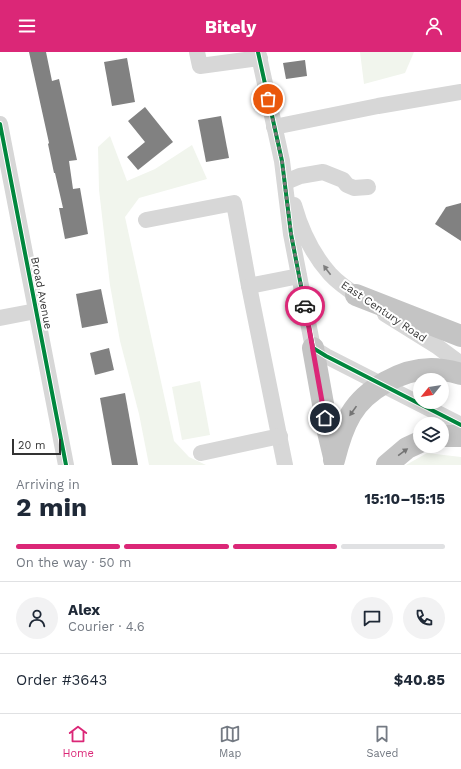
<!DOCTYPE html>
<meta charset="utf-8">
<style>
:root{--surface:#fff;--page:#f2f2f3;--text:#1f2937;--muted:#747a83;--line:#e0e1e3;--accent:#db2777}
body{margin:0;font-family:"Work Sans",sans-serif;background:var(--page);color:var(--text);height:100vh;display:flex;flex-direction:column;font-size:15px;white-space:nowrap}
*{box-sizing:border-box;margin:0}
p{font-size:13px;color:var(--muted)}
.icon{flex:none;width:22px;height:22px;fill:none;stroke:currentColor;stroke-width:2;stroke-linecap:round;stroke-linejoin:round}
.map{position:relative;height:413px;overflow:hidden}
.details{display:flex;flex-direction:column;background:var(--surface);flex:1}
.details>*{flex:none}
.needle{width:26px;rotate:240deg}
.fabs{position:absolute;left:413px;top:321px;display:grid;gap:8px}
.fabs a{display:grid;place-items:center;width:36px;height:36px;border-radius:50%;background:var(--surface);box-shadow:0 2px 10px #0003;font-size:20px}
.scale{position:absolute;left:12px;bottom:10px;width:49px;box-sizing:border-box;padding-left:4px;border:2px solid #333;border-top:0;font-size:11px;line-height:14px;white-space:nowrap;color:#333;-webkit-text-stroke:3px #fff;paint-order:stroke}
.pin{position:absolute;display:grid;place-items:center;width:34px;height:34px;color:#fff;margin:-17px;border:2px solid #fff;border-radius:50%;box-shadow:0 1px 4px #0007}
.courier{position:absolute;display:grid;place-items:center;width:40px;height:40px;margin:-20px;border:3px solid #db2777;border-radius:50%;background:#fff;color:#222;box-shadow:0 1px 5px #0007}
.headline em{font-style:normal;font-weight:700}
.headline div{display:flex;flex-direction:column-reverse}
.headline{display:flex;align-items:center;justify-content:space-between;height:68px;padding:0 16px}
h1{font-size:26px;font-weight:700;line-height:30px}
.bar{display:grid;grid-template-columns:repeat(4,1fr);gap:6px 4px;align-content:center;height:48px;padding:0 16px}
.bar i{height:5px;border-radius:3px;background:var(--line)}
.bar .selected{background:var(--accent)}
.bar p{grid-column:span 4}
.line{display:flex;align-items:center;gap:10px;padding:0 16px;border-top:1px solid var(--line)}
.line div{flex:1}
.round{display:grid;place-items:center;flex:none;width:42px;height:42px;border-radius:21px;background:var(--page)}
header{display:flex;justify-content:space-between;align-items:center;height:52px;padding:0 16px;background:var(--accent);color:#fff;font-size:18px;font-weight:700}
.tab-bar{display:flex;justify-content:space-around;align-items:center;height:56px;border-top:1px solid var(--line);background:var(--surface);font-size:11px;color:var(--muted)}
.tab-bar a{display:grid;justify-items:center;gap:2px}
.tab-bar .selected{color:var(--accent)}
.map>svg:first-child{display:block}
.green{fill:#f1f5ed}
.building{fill:#818181}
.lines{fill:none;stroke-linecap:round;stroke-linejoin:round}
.minor{stroke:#d7d7d7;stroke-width:16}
.highway{stroke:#c4c4c4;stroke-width:22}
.cycleway-casing{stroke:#fff;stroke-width:6}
.cycleway{stroke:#00873e;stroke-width:4}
.oneway{fill:#7d7d7d}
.oneway2{fill:#747474}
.done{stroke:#7a7a7a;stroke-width:4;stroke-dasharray:0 7.2}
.route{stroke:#db2777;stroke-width:5}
.labels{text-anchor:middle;stroke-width:4;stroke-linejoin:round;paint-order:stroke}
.street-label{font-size:11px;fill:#333;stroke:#fff}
</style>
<header><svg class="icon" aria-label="menu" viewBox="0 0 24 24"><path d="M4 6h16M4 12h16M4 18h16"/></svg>Bitely<svg class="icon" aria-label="person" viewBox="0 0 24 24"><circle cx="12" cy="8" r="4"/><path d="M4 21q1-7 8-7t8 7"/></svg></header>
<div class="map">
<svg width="461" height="413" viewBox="0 0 461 413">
<rect width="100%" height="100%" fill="#fff"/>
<g class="green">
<polygon points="360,0 414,0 405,21 364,32"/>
<polygon points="110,84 127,129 155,117 192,93 207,127 139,146 125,165 174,389 189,405 206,413 149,413 139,362 120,289 110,233 99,138 98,95"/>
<polygon points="200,329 210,383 182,388 172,335"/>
<polygon points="427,401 461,405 461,413 406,413"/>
</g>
<g class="building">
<polygon points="29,0 46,0 52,29 59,27 77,108 69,109 73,137 80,136 88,182 65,187 59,156 63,156 55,121 54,121 48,92 49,91"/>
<polygon points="127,6 135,50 112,54 104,10"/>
<polygon points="305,8 307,24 286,27 283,11"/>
<polygon points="145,55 173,90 138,118 127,105 145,90 128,69"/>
<polygon points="221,64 229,106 206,110 198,68"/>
<polygon points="461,151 461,189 435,172 446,155"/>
<polygon points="101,237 108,271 82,276 76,242"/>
<polygon points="109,296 114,318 95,323 90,301"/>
<polygon points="125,341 138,413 112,413 100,346"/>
</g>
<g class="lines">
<g class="minor">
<polyline points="197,0 200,14 260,6"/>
<polyline points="258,0 282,109 291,182 313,296 326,304 461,373"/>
<polyline points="0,72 66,413"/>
<polyline points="274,75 378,54 461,40"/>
<polyline points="288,129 300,124 323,120 343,128 347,133 354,136 368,135"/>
<path d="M294,153C301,178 313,203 330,222C340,233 353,241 365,249"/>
<polyline points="146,168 234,151 249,234 299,224"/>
<polyline points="249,234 285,413"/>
<polyline points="385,262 438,295 461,312"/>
<polyline points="0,266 36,259"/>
<polyline points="201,401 280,384"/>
</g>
<g class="highway">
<polyline points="356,243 461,284"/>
<polyline points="313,296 328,380 334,405"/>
<polyline points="442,384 461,384"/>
<path d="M334,408C338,392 342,377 351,362C366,337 402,317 431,317C441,317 451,319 461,322"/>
<polyline points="387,413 407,396 420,390"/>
</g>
<g class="cycleway-casing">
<g id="cycleway">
<polyline points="258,0 282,109 291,182 313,296 326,304 461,373"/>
<polyline points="0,72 66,413"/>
</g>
</g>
<use href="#cycleway" class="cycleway"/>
</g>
<defs><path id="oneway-solid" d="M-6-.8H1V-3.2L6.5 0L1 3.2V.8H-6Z"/></defs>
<use class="oneway" href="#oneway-solid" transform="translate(327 218) rotate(-127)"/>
<g class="oneway2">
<use href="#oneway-solid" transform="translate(353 359) rotate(125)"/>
<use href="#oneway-solid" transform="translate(403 400) rotate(-36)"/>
</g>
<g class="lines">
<polyline class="done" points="268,47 282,109 291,182 305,254"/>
<polyline class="route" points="305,254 325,366"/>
</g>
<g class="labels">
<g class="street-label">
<text transform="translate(42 241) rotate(79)" y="4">Broad Avenue</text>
<text transform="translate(384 259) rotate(34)" y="4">East Century Road</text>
</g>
</g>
</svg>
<div class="fabs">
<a><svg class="needle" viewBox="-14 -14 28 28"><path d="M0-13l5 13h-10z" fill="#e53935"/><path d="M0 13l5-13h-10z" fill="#747a83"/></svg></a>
<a><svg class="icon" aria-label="layers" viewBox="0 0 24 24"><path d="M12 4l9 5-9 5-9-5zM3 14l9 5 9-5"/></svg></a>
</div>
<div class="scale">20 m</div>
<div class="pin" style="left:268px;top:47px;background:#ea580c"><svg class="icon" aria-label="bag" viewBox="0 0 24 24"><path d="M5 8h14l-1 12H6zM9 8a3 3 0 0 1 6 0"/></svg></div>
<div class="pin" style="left:325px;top:366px;background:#1f2937"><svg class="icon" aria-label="home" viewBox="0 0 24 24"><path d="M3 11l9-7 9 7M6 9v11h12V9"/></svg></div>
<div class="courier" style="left:305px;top:254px"><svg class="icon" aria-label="car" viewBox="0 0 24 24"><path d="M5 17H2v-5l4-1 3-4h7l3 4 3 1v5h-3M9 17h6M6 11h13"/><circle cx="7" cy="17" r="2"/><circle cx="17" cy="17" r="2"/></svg></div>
</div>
<section class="details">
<div class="headline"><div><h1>2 min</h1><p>Arriving in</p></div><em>15:10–15:15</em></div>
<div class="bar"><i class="selected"></i><i class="selected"></i><i class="selected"></i><i></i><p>On the way · 50 m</p></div>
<div class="line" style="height:72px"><a class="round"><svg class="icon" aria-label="person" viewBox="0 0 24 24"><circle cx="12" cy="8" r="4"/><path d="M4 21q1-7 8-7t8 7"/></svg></a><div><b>Alex</b><p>Courier · 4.6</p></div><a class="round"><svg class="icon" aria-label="chat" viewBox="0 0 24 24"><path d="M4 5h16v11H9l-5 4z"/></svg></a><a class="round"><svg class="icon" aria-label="phone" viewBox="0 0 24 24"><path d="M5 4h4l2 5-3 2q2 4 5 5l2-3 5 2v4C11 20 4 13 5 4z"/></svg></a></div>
<div class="line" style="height:52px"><div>Order #3643</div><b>$40.85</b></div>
</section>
<nav class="tab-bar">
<a class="selected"><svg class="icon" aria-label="home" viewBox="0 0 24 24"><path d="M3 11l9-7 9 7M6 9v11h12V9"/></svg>Home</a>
<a><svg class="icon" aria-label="map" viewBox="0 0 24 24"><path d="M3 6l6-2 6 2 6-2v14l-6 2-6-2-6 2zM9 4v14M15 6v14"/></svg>Map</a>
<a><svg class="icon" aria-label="saved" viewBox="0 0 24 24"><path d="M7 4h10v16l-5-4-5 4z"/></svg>Saved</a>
</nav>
